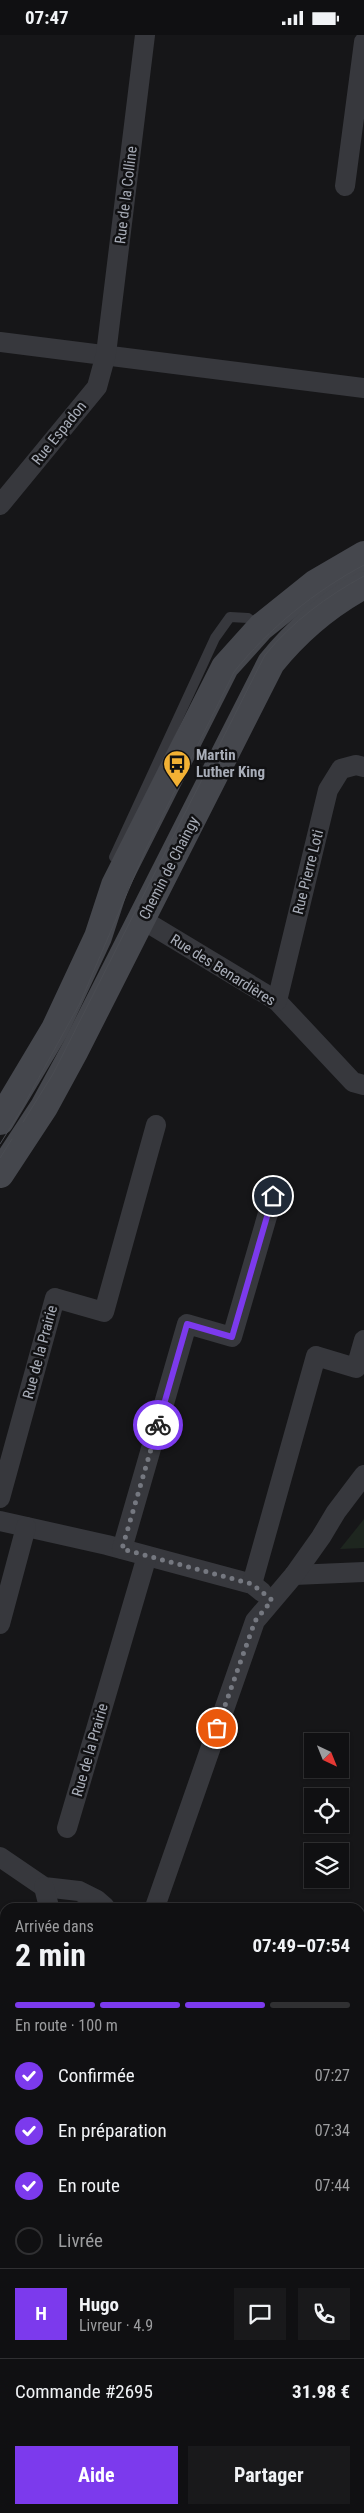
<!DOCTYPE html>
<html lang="fr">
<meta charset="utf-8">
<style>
:root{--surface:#101012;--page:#19191b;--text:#f1f3f6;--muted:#9c9d9f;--line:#303032;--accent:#7c3aed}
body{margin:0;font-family:"Roboto Condensed",sans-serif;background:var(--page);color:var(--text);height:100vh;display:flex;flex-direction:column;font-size:19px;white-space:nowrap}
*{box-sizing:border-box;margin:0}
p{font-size:16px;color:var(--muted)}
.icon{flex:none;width:28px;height:28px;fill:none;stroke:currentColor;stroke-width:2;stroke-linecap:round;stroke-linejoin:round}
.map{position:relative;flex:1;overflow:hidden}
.sheet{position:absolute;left:0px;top:1868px;width:365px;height:611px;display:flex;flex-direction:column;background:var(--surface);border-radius:15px 15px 0 0;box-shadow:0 1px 4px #0004,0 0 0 1px var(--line)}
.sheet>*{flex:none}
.needle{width:32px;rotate:137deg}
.tools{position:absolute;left:304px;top:1698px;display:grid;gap:10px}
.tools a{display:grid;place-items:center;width:45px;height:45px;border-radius:0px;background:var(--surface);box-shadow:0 1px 4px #0004,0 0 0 1px var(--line);font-size:25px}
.pin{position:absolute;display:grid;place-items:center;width:42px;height:42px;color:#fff;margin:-21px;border:2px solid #fff;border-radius:50%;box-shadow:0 1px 5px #0007}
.courier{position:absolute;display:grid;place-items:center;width:50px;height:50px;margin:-25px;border:4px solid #7c3aed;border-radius:50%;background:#fff;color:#222;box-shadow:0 1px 6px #0007}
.headline em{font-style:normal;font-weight:700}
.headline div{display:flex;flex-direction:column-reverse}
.headline{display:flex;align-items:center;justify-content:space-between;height:85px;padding:0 15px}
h1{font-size:32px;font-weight:700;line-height:38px}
.bar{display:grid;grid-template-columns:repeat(4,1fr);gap:8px 5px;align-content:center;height:60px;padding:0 15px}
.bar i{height:6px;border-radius:4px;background:var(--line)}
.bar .current{background:var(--accent)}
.bar p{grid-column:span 4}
.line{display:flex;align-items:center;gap:12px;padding:0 15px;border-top:1px solid var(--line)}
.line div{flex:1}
.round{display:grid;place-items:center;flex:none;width:52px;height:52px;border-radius:0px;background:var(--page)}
ol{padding:0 15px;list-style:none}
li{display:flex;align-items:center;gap:15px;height:55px}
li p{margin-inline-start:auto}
li .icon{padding:5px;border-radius:50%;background:var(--accent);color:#fff;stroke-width:4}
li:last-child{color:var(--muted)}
li i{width:28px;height:28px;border:2px solid var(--line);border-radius:50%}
.button{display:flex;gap:10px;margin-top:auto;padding:10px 15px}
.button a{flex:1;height:58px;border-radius:0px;background:var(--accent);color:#fff;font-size:20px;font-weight:700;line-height:58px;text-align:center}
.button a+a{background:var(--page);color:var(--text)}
.status{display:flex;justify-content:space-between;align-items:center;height:35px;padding:0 25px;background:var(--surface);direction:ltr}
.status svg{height:14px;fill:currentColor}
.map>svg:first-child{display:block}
.green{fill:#1e261f}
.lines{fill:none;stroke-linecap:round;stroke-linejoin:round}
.lane{stroke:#37383d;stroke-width:10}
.street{stroke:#37383d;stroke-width:20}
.secondary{stroke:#45474d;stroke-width:28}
.primary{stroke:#53555c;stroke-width:28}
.tram{stroke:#4a4c52;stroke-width:1}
.done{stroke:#757880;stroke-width:5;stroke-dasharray:0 9}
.route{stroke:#7c3aed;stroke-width:6}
.labels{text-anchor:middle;stroke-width:5;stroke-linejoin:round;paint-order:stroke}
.street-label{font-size:15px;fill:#a8adb8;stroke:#111113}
.poi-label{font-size:15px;font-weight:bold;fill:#a8adb8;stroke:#111113;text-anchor:start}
</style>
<div class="status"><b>07:47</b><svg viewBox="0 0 49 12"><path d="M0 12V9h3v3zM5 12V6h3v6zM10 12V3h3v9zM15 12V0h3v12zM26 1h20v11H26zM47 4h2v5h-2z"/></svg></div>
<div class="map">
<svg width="364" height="2478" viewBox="0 0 364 2478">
<rect width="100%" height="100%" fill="#161618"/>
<g class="green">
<polygon points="364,1484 364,1513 340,1514"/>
<polygon points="360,2300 364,2301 364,2346 360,2344"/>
</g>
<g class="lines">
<g class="lane">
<polyline points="114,822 215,603 230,582 248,583 260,592"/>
<polyline points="339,2474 344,2478"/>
</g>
<g class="street">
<polyline points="345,151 364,7"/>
<polyline points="0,307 364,353"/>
<polyline points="0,470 97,352 106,319 145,0"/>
<polyline points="143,885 277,966 353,1047 364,1050"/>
<polyline points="277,966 328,755 341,734 356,730 364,732"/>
<polyline points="0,1463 55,1263 104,1277 156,1090"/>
<polyline points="0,1486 107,1510 252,1549 262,1557"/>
<polyline points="122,1514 187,1289 232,1302 273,1161"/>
<polyline points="294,1540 364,1537"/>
<polyline points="252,1549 316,1321 356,1333 364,1305"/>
<polyline points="0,1589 26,1492"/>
<polyline points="67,1793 147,1521"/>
<polyline points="0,1822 44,1852 79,1856 97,1865 105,1872"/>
<polyline points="44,1852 49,1872"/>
<polyline points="155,1872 255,1586 294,1540 321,1502 336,1477 364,1440"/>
<polyline points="360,1979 364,1980"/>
<polyline points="0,2341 5,2333"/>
<polyline points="132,2478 135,2474"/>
</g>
<g class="secondary">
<polyline points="0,1086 55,994 98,902 115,850 225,632 261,592 316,548 364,520"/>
<path d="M0,1139L44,1072L75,1015L271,628C296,597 329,569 364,550"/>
<polyline points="0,2147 5,2150"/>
<polyline points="360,2380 364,2384"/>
</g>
<g class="primary">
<polyline points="0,2084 5,2087"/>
<polyline points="0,2111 5,2115"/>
<polyline points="360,2235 364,2236"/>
<polyline points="360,2259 364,2260"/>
<polyline points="360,2284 364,2285"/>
</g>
<g class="tram">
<path d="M23,1087L53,1039L265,620C292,587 327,561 364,541"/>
<path d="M0,1109L20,1077L80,968L146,814L234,637C268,594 315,556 364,530"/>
<polyline points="0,1123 12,1104"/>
</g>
</g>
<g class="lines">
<polyline class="done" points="158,1390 122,1514 252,1549 272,1565 255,1586 217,1693"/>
<polyline class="route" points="158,1390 187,1289 232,1302 273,1161"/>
</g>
<defs>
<g id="bus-pin" transform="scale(1.4375)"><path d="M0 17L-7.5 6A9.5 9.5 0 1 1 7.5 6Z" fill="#f2b134" stroke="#111113"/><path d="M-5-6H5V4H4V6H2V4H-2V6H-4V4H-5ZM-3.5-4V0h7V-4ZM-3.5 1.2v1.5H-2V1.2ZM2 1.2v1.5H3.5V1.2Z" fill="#111"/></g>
</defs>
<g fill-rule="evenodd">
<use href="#bus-pin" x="177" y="729"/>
</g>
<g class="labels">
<g class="street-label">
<text transform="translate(126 160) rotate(-83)" y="5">Rue de la Colline</text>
<text transform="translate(59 398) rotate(-51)" y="5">Rue Espadon</text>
<text transform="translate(169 833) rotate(-63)" y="5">Chemin de Chaingy</text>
<text transform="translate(308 837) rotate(-76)" y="5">Rue Pierre Loti</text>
<text transform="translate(223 935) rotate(32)" y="5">Rue des Benardières</text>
<text transform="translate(40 1317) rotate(-75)" y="5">Rue de la Prairie</text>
<text transform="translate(90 1715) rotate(-74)" y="5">Rue de la Prairie</text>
</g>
<g class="poi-label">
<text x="196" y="725">Martin<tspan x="196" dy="17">Luther King</tspan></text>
</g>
</g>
</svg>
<div class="tools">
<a><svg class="needle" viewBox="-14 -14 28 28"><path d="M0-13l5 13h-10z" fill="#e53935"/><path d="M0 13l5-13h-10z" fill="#9c9d9f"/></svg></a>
<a><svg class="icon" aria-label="locate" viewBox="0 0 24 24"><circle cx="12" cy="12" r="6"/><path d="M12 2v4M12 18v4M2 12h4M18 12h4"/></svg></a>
<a><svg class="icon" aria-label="layers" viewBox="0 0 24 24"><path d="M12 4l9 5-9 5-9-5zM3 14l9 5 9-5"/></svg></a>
</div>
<div class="pin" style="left:217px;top:1693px;background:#ea580c"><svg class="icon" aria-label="bag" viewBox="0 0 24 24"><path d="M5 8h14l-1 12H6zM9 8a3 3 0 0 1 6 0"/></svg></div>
<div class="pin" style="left:273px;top:1161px;background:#1f2937"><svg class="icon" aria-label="home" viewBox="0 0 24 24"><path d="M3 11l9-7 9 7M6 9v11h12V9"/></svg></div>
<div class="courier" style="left:158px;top:1390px"><svg class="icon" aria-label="bike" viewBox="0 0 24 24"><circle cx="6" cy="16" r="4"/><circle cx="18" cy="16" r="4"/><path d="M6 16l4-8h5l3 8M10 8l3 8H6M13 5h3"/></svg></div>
<section class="sheet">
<div class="headline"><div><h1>2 min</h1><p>Arrivée dans</p></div><em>07:49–07:54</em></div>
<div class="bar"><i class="current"></i><i class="current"></i><i class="current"></i><i></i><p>En route · 100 m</p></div>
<ol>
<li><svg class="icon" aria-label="check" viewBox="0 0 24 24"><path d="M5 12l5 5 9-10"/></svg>Confirmée<p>07:27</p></li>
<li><svg class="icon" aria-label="check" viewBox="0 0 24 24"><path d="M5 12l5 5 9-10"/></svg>En préparation<p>07:34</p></li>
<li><svg class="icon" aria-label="check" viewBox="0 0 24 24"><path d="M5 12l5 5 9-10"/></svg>En route<p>07:44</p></li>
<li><i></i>Livrée</li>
</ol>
<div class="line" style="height:90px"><b class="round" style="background:var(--accent);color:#fff">H</b><div><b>Hugo</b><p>Livreur · 4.9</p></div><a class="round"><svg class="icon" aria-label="chat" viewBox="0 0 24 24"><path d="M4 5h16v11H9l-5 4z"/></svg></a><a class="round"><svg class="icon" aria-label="phone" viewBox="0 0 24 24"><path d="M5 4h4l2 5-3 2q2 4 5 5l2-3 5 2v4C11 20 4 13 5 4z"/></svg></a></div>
<div class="line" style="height:65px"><div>Commande #2695</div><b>31.98 €</b></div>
<div class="button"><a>Aide</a><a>Partager</a></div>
</section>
</div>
